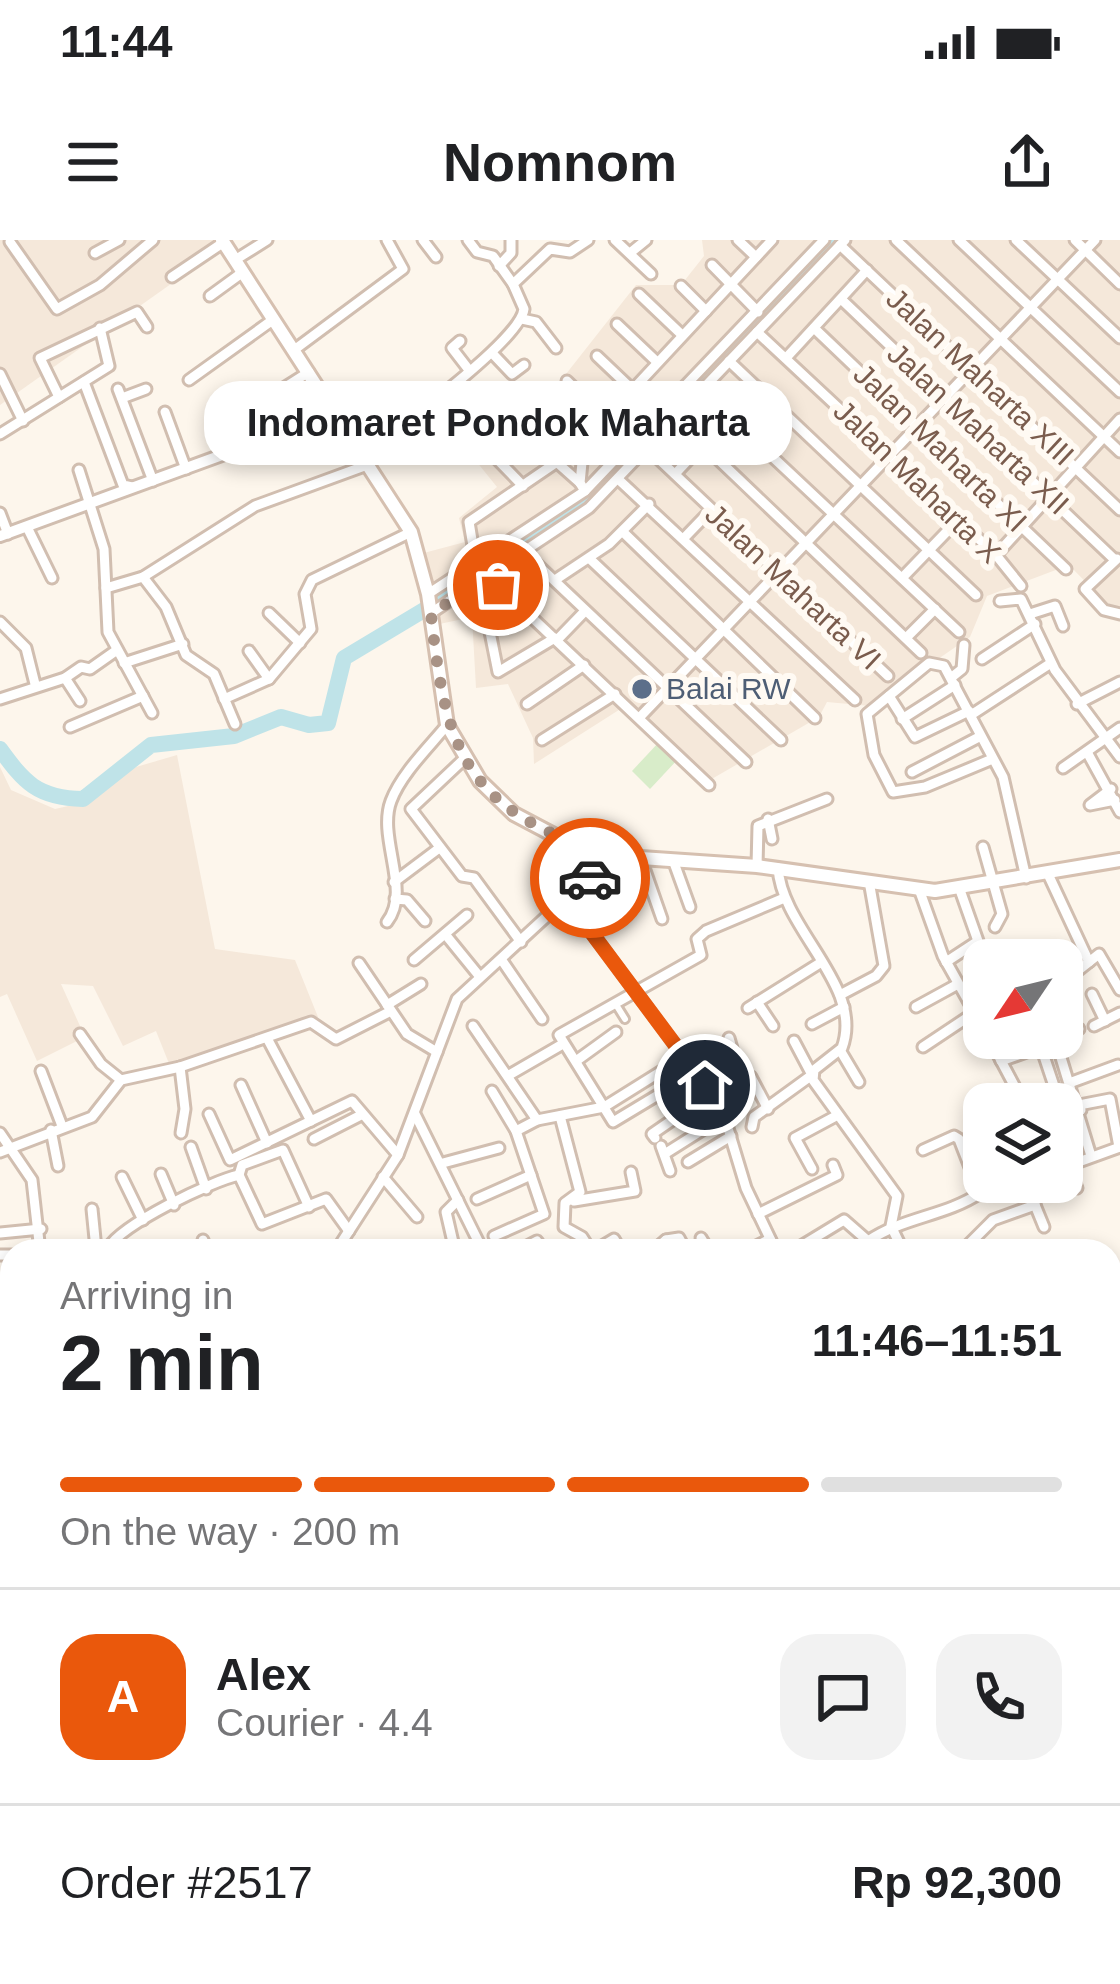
<!DOCTYPE html>
<meta charset="utf-8">
<style>
:root{--surface:#fff;--page:#f2f2f2;--text:#202124;--muted:#757577;--line:#e0e0e0;--accent:#ea580c}
body{margin:0;font-family:Arial,sans-serif;background:var(--page);color:var(--text);height:100vh;display:flex;flex-direction:column;font-size:45px;white-space:nowrap}
*{box-sizing:border-box;margin:0}
p{font-size:39px;color:var(--muted)}
.icon{flex:none;width:66px;height:66px;fill:none;stroke:currentColor;stroke-width:2;stroke-linecap:round;stroke-linejoin:round}
.map{position:relative;flex:1;overflow:hidden}
.side{position:absolute;left:0px;top:999px;width:1122px;height:747px;display:flex;flex-direction:column;background:var(--surface);border-radius:36px 36px 0 0;box-shadow:0 6px 18px #0003}
.side>*{flex:none}
.needle{width:78px;rotate:235deg}
.controls{position:absolute;left:963px;top:699px;display:grid;gap:24px}
.controls a{display:grid;place-items:center;width:120px;height:120px;border-radius:24px;background:var(--surface);box-shadow:0 6px 18px #0003;font-size:60px}
.pin{position:absolute;display:grid;place-items:center;width:102px;height:102px;color:#fff;margin:-51px;border:6px solid #fff;border-radius:50%;box-shadow:0 3px 12px #0007}
.courier{position:absolute;display:grid;place-items:center;width:120px;height:120px;margin:-60px;border:9px solid #ea580c;border-radius:50%;background:#fff;color:#222;box-shadow:0 3px 15px #0007}
.bubble{position:absolute;height:84px;border-radius:36px;background:var(--surface);box-shadow:0 6px 18px #0003;font-size:39px;font-weight:800;line-height:84px;text-align:center}
.summary em{font-style:normal;font-weight:800}
.summary div{display:flex;flex-direction:column-reverse}
.summary{display:flex;align-items:center;justify-content:space-between;height:204px;padding:0 60px}
h1{font-size:78px;font-weight:800;line-height:90px}
.bar{display:grid;grid-template-columns:repeat(4,1fr);gap:18px 12px;align-content:center;height:144px;padding:0 60px}
.bar i{height:15px;border-radius:9px;background:var(--line)}
.bar .current{background:var(--accent)}
.bar p{grid-column:span 4}
.line{display:flex;align-items:center;gap:30px;padding:0 60px;border-top:3px solid var(--line)}
.line div{flex:1}
.round{display:grid;place-items:center;flex:none;width:126px;height:126px;border-radius:36px;background:var(--page)}
.status{display:flex;justify-content:space-between;align-items:center;height:84px;padding:0 60px;background:var(--surface);direction:ltr}
.status svg{height:33px;fill:currentColor}
header{display:flex;justify-content:space-between;align-items:center;height:156px;padding:0 60px;background:var(--surface);font-size:54px;font-weight:800}
.map>svg:first-child{display:block}
.residential{fill:#f5e8da}
.green{fill:#d8ecc9}
.lines{fill:none;stroke-linecap:round;stroke-linejoin:round}
.river{stroke:#bfe3e8;stroke-width:16}
.pedestrian-casing{stroke:#d1beb0;stroke-width:12}
.minor-casing{stroke:#d1beb0;stroke-width:15}
.tertiary-casing{stroke:#d1beb0;stroke-width:16}
.secondary-casing{stroke:#d6c0b0;stroke-width:18}
.pedestrian{stroke:#fff;stroke-width:6}
.minor{stroke:#fff;stroke-width:9}
.tertiary{stroke:#fff;stroke-width:10}
.secondary{stroke:#fff;stroke-width:12}
.done{stroke:#a89285;stroke-width:12;stroke-dasharray:0 21.6}
.route{stroke:#ea580c;stroke-width:15}
.service-dot{fill:#5c6f8a;stroke:#fffaf3;stroke-width:4.5}
.labels{text-anchor:middle;stroke-width:12;stroke-linejoin:round;paint-order:stroke}
.street-label{font-size:30px;fill:#7a5c4d;stroke:#fffaf3}
.service-label{font-size:30px;fill:#4e5e75;stroke:#fffaf3;text-anchor:start}
</style>
<div class="status"><b>11:44</b><svg viewBox="0 0 49 12"><path d="M0 12V9h3v3zM5 12V6h3v6zM10 12V3h3v9zM15 12V0h3v12zM26 1h20v11H26zM47 4h2v5h-2z"/></svg></div>
<header><svg class="icon" aria-label="menu" viewBox="0 0 24 24"><path d="M4 6h16M4 12h16M4 18h16"/></svg>Nomnom<svg class="icon" aria-label="share" viewBox="0 0 24 24"><path d="M12 15V3M7 8l5-5 5 5M5 13v7h14v-7"/></svg></header>
<div class="map">
<svg width="1120" height="1744" viewBox="0 0 1120 1744">
<rect width="100%" height="100%" fill="#fdf6ec"/>
<g class="residential">
<polygon points="0,0 233,0 0,165"/>
<polygon points="702,0 1120,0 1120,377 1069,325 987,356 970,397 870,466 827,462 819,477 710,540 622,468 534,524 533,498 508,444 476,448 472,377 435,385 420,314 465,302 459,278 497,247 476,221 544,162 636,45 681,45 704,16"/>
<polygon points="177,515 215,709 295,720 318,777 170,826 156,791 123,806 93,746 61,744 85,797 37,821 7,754 0,757 0,527 11,550 55,569 77,564 136,527"/>
<polygon points="12,1269 12,1613 0,1610 0,1275"/>
<polygon points="212,1734 755,1734 761,1744 213,1744"/>
<polygon points="826,1734 1105,1734 1099,1744 827,1744"/>
</g>
<g class="green">
<polygon points="660,501 679,518 650,549 632,531"/>
<polygon points="1120,1339 1120,1431 1110,1435 1110,1343"/>
</g>
<g class="lines">
<g class="river">
<path d="M0,509C24,542 37,558 83,559L151,505L234,496L281,477L309,485L328,483L344,418L449,355L588,260L837,0"/>
<polyline points="0,1635 12,1647"/>
<polyline points="1110,1649 1120,1642"/>
<polyline points="208,1734 209,1744"/>
<polyline points="500,1744 505,1734"/>
</g>
<g class="pedestrian-casing">
<polyline id="pedestrian" points="615,763 625,779"/>
</g>
<g class="minor-casing">
<g id="minor">
<polyline points="423,0 436,17"/>
<polyline points="468,0 477,12 493,16 513,44"/>
<polyline points="615,0 651,34"/>
<polyline points="738,0 756,17"/>
<polyline points="896,0 1120,212"/>
<polyline points="959,0 1120,152"/>
<polyline points="1016,0 1120,98"/>
<polyline points="1075,0 1120,44"/>
<polyline points="10,2 57,69 100,45 153,0"/>
<polyline points="840,5 1120,270"/>
<polyline points="95,13 119,0"/>
<polyline points="630,13 646,0"/>
<polyline points="235,20 267,0"/>
<polyline points="712,25 758,72"/>
<polyline points="499,26 511,13 511,0"/>
<polyline points="172,37 224,2"/>
<polyline points="681,46 706,71"/>
<polyline points="639,54 682,95"/>
<polyline points="210,56 243,32"/>
<polyline points="841,59 1115,320"/>
<polyline points="522,79 536,82 556,108"/>
<polyline points="617,84 657,122"/>
<polyline points="814,88 1066,329"/>
<polyline points="757,92 996,315 1021,346"/>
<polyline points="460,101 452,108 469,130"/>
<polyline points="294,110 403,29 387,0"/>
<polyline points="492,113 512,134 524,125"/>
<polyline points="597,116 659,175"/>
<polyline points="786,118 867,30"/>
<polyline points="729,121 976,355"/>
<polyline points="0,134 23,181"/>
<polyline points="189,140 274,79"/>
<polyline points="567,141 605,178"/>
<polyline points="84,142 123,245 132,247"/>
<polyline points="118,149 153,241"/>
<polyline points="279,151 309,132"/>
<polyline points="59,157 40,118 137,72 147,87"/>
<polyline points="122,158 146,149"/>
<polyline points="544,169 584,202"/>
<polyline points="165,172 186,229"/>
<polyline points="729,176 959,392"/>
<polyline points="516,186 580,243"/>
<polyline points="0,194 109,126 100,88"/>
<polyline points="702,204 921,413"/>
<polyline points="647,208 888,436"/>
<path d="M363,213C395,191 520,101 524,69L513,44L550,9L570,12L588,0"/>
<polyline points="493,215 523,246"/>
<polyline points="79,230 104,309 108,392 152,473"/>
<polyline points="675,234 757,147"/>
<polyline points="618,239 855,460"/>
<polyline points="585,251 580,243 584,202 772,0"/>
<polyline points="0,273 8,294"/>
<polyline points="28,289 52,338"/>
<polyline points="623,292 815,478"/>
<polyline points="684,298 711,270"/>
<polyline points="524,312 746,522"/>
<polyline points="996,315 1120,179"/>
<polyline points="590,319 781,500"/>
<polyline points="1117,319 1085,349 1104,370 1120,374"/>
<polyline points="476,324 469,282 554,224"/>
<polyline points="488,336 709,545"/>
<polyline points="143,337 166,367 186,415 214,434 235,484"/>
<polyline points="902,338 958,280"/>
<polyline points="555,340 609,304 649,264"/>
<polyline points="106,348 143,337 255,266 370,224"/>
<polyline points="428,354 585,251 824,0"/>
<polyline points="1000,361 1021,359 1055,430 1120,517"/>
<polyline points="522,368 490,392 498,432 555,398"/>
<polyline points="269,373 300,403"/>
<polyline points="431,373 589,268 845,0"/>
<polyline points="1030,374 1055,366 1063,386"/>
<polyline points="0,382 26,408 35,444"/>
<polyline points="907,397 935,369"/>
<polyline points="557,400 585,371"/>
<polyline points="249,411 269,439"/>
<polyline points="982,419 1035,384"/>
<polyline points="124,423 183,404"/>
<polyline points="952,437 962,429 964,405"/>
<polyline points="65,438 80,461"/>
<polyline points="889,456 915,497 969,471"/>
<polyline points="0,459 65,438 81,427 90,429 117,410"/>
<polyline points="224,459 269,439 311,389 305,354 312,340 411,292"/>
<polyline points="527,464 584,425"/>
<polyline points="1077,464 1120,442"/>
<polyline points="971,475 1051,423"/>
<polyline points="640,477 1095,0"/>
<polyline points="902,479 955,445"/>
<polyline points="70,487 143,456"/>
<polyline points="542,500 615,454"/>
<polyline points="1087,512 1120,572"/>
<polyline points="464,519 411,569 462,636 474,638 521,702"/>
<polyline points="990,520 925,547 893,552 874,515 867,474 929,423 944,426 1003,537 1026,638"/>
<polyline points="1063,528 1120,488"/>
<polyline points="912,532 979,497"/>
<polyline points="1111,549 1090,565 1115,560"/>
<polyline points="768,579 772,599"/>
<polyline points="983,607 1002,674 995,687"/>
<polyline points="619,617 623,671"/>
<polyline points="641,619 662,679"/>
<polyline points="673,620 690,667"/>
<polyline points="757,626 758,586 827,559"/>
<path d="M778,628C782,690 865,746 842,808L814,830L813,840L897,956L891,986L903,1011"/>
<polyline points="1048,634 1089,722"/>
<polyline points="394,642 438,609"/>
<polyline points="919,649 943,716 984,789"/>
<polyline points="395,659 407,660 425,681"/>
<polyline points="568,661 705,845 727,885 746,948 776,1011"/>
<path d="M387,682C412,651 377,598 391,561C401,534 429,507 447,485"/>
<polyline points="445,694 480,737"/>
<polyline points="982,718 984,722"/>
<polyline points="501,719 542,779"/>
<polyline points="414,720 467,675"/>
<polyline points="946,722 978,701 960,650"/>
<polyline points="359,723 407,794 437,812"/>
<polyline points="1065,741 1099,714 1120,750"/>
<polyline points="1092,754 1105,781"/>
<polyline points="840,755 876,736 884,726 869,641"/>
<polyline points="757,762 773,786"/>
<polyline points="387,765 421,744"/>
<polyline points="916,767 958,744"/>
<polyline points="748,768 820,723"/>
<polyline points="812,784 844,767"/>
<polyline points="473,786 537,880"/>
<polyline points="1094,786 1120,773"/>
<polyline points="80,794 101,824 121,840"/>
<polyline points="1062,796 1079,789"/>
<polyline points="267,798 311,881"/>
<polyline points="989,798 1024,864"/>
<polyline points="1055,798 1091,916"/>
<polyline points="923,807 974,773"/>
<polyline points="840,810 859,842"/>
<polyline points="1044,816 1060,864"/>
<polyline points="576,821 616,792"/>
<polyline points="1001,821 1024,813 1025,802"/>
<polyline points="180,827 185,869 181,893"/>
<polyline points="41,831 62,886"/>
<polyline points="696,832 613,882 559,795 701,715 697,699 706,691 782,659"/>
<polyline points="509,835 561,805"/>
<polyline points="751,837 768,869"/>
<polyline points="1072,842 1118,825"/>
<polyline points="241,845 267,903"/>
<polyline points="705,845 737,826 729,798"/>
<polyline points="492,851 516,891 544,974 494,996"/>
<polyline points="1079,865 1110,859 1119,907"/>
<polyline points="1062,870 1081,870"/>
<polyline points="209,874 230,920 352,861 398,915"/>
<polyline points="415,874 483,1011"/>
<polyline points="560,876 580,952 565,963 564,987 582,997 591,1011"/>
<polyline points="752,887 754,877 812,835 794,801"/>
<polyline points="51,890 58,926"/>
<polyline points="516,891 537,880 604,867 684,817"/>
<polyline points="0,893 32,940 40,1011"/>
<polyline points="655,898 652,894 710,854"/>
<polyline points="314,899 361,875"/>
<polyline points="661,906 670,931"/>
<polyline points="191,907 206,949"/>
<polyline points="0,912 92,877 121,840 180,827 311,782 336,799 391,771"/>
<polyline points="666,913 723,877"/>
<polyline points="688,922 731,896"/>
<polyline points="443,923 499,908"/>
<polyline points="1067,925 1077,948"/>
<polyline points="1062,928 1120,907"/>
<polyline points="812,929 795,898 836,876"/>
<polyline points="161,934 174,965"/>
<polyline points="239,935 262,984 326,959 349,991"/>
<polyline points="239,935 242,925 283,910 309,967"/>
<polyline points="122,937 143,980"/>
<polyline points="383,937 417,977"/>
<polyline points="1035,942 1035,965 1044,987"/>
<polyline points="477,959 531,935"/>
<polyline points="574,961 635,951 631,932"/>
<polyline points="92,969 96,1009"/>
<polyline points="758,974 837,935 833,925"/>
<polyline points="0,993 41,989"/>
<polyline points="701,998 709,1011"/>
<polyline points="203,1000 206,1011"/>
<polyline points="666,1000 679,998 686,1011"/>
<path d="M109,1007C123,984 211,941 239,935"/>
<polyline points="60,1011 105,1011"/>
<polyline points="336,1011 398,915 457,759 612,616"/>
<polyline points="455,1011 446,972 458,960"/>
<polyline points="518,1011 537,1001 544,1011"/>
<polyline points="594,1011 614,999 621,1011"/>
<polyline points="653,1011 666,1000 670,1011"/>
<polyline points="747,1011 770,999"/>
<path d="M793,1011L844,980L868,1001C903,977 946,976 980,953L959,899L954,896L923,910"/>
<polyline points="962,1011 993,980 1035,965"/>
<polyline points="0,1015 12,1015"/>
<polyline points="0,1135 12,1130"/>
<polyline points="1110,1198 1120,1198"/>
<polyline points="3,1281 12,1311"/>
<polyline points="0,1361 12,1358"/>
<polyline points="0,1392 6,1412"/>
<polyline points="0,1458 12,1454"/>
<polyline points="0,1504 12,1500"/>
<polyline points="0,1518 12,1559"/>
<polyline points="0,1604 12,1608"/>
<polyline points="1110,1624 1120,1618"/>
<polyline points="44,1734 45,1744"/>
<polyline points="75,1734 76,1744"/>
<polyline points="218,1734 221,1744"/>
<polyline points="234,1734 237,1744"/>
<polyline points="288,1734 291,1744"/>
<polyline points="342,1734 345,1744"/>
<polyline points="395,1734 399,1744"/>
<polyline points="449,1734 452,1744"/>
<polyline points="583,1734 587,1744"/>
<polyline points="680,1734 684,1744"/>
<polyline points="728,1734 731,1744"/>
<polyline points="913,1734 929,1744"/>
<polyline points="476,1744 481,1734"/>
<polyline points="538,1744 539,1734"/>
<polyline points="609,1744 633,1734"/>
<polyline points="738,1744 748,1740"/>
<polyline points="869,1744 875,1734"/>
</g>
</g>
<g class="tertiary-casing">
<g id="tertiary">
<polyline points="0,296 337,173"/>
<polyline points="942,1734 957,1744"/>
</g>
</g>
<g class="secondary-casing">
<polyline id="secondary" points="222,0 411,292 428,354 447,485 480,541 514,574 567,602 612,616 757,626 935,651 1120,620"/>
</g>
<use href="#pedestrian" class="pedestrian"/>
<use href="#minor" class="minor"/>
<use href="#tertiary" class="tertiary"/>
<use href="#secondary" class="secondary"/>
</g>
<g class="lines">
<path class="done" d="M498,345L488,336L431,374C446,516 468,571 612,616L590,638"/>
<polyline class="route" points="590,638 568,661 705,845"/>
</g>
<circle class="service-dot" cx="642" cy="449" r="12"/>
<g class="labels">
<g class="street-label">
<text transform="translate(980 137) rotate(43)" y="10">Jalan Maharta XIII</text>
<text transform="translate(978 189) rotate(43)" y="10">Jalan Maharta XII</text>
<text transform="translate(940 208) rotate(44)" y="10">Jalan Maharta XI</text>
<text transform="translate(917 242) rotate(44)" y="10">Jalan Maharta X</text>
<text transform="translate(793 347) rotate(43)" y="10">Jalan Maharta VI</text>
</g>
<g class="service-label">
<text x="666" y="459">Balai RW</text>
</g>
</g>
</svg>
<div class="controls">
<a><svg class="needle" viewBox="-14 -14 28 28"><path d="M0-13l5 13h-10z" fill="#e53935"/><path d="M0 13l5-13h-10z" fill="#757577"/></svg></a>
<a><svg class="icon" aria-label="layers" viewBox="0 0 24 24"><path d="M12 4l9 5-9 5-9-5zM3 14l9 5 9-5"/></svg></a>
</div>
<div class="pin" style="left:498px;top:345px;background:#ea580c"><svg class="icon" aria-label="bag" viewBox="0 0 24 24"><path d="M5 8h14l-1 12H6zM9 8a3 3 0 0 1 6 0"/></svg></div>
<div class="pin" style="left:705px;top:845px;background:#1f2937"><svg class="icon" aria-label="home" viewBox="0 0 24 24"><path d="M3 11l9-7 9 7M6 9v11h12V9"/></svg></div>
<div class="courier" style="left:590px;top:638px"><svg class="icon" aria-label="car" viewBox="0 0 24 24"><path d="M5 17H2v-5l4-1 3-4h7l3 4 3 1v5h-3M9 17h6M6 11h13"/><circle cx="7" cy="17" r="2"/><circle cx="17" cy="17" r="2"/></svg></div>
<div class="bubble" style="left:204px;top:141px;width:588px">Indomaret Pondok Maharta</div>
<section class="side">
<div class="summary"><div><h1>2 min</h1><p>Arriving in</p></div><em>11:46–11:51</em></div>
<div class="bar"><i class="current"></i><i class="current"></i><i class="current"></i><i></i><p>On the way · 200 m</p></div>
<div class="line" style="height:216px"><b class="round" style="background:var(--accent);color:#fff">A</b><div><b>Alex</b><p>Courier · 4.4</p></div><a class="round"><svg class="icon" aria-label="chat" viewBox="0 0 24 24"><path d="M4 5h16v11H9l-5 4z"/></svg></a><a class="round"><svg class="icon" aria-label="phone" viewBox="0 0 24 24"><path d="M5 4h4l2 5-3 2q2 4 5 5l2-3 5 2v4C11 20 4 13 5 4z"/></svg></a></div>
<div class="line" style="height:156px"><div>Order #2517</div><b>Rp 92,300</b></div>
</section>
</div>
